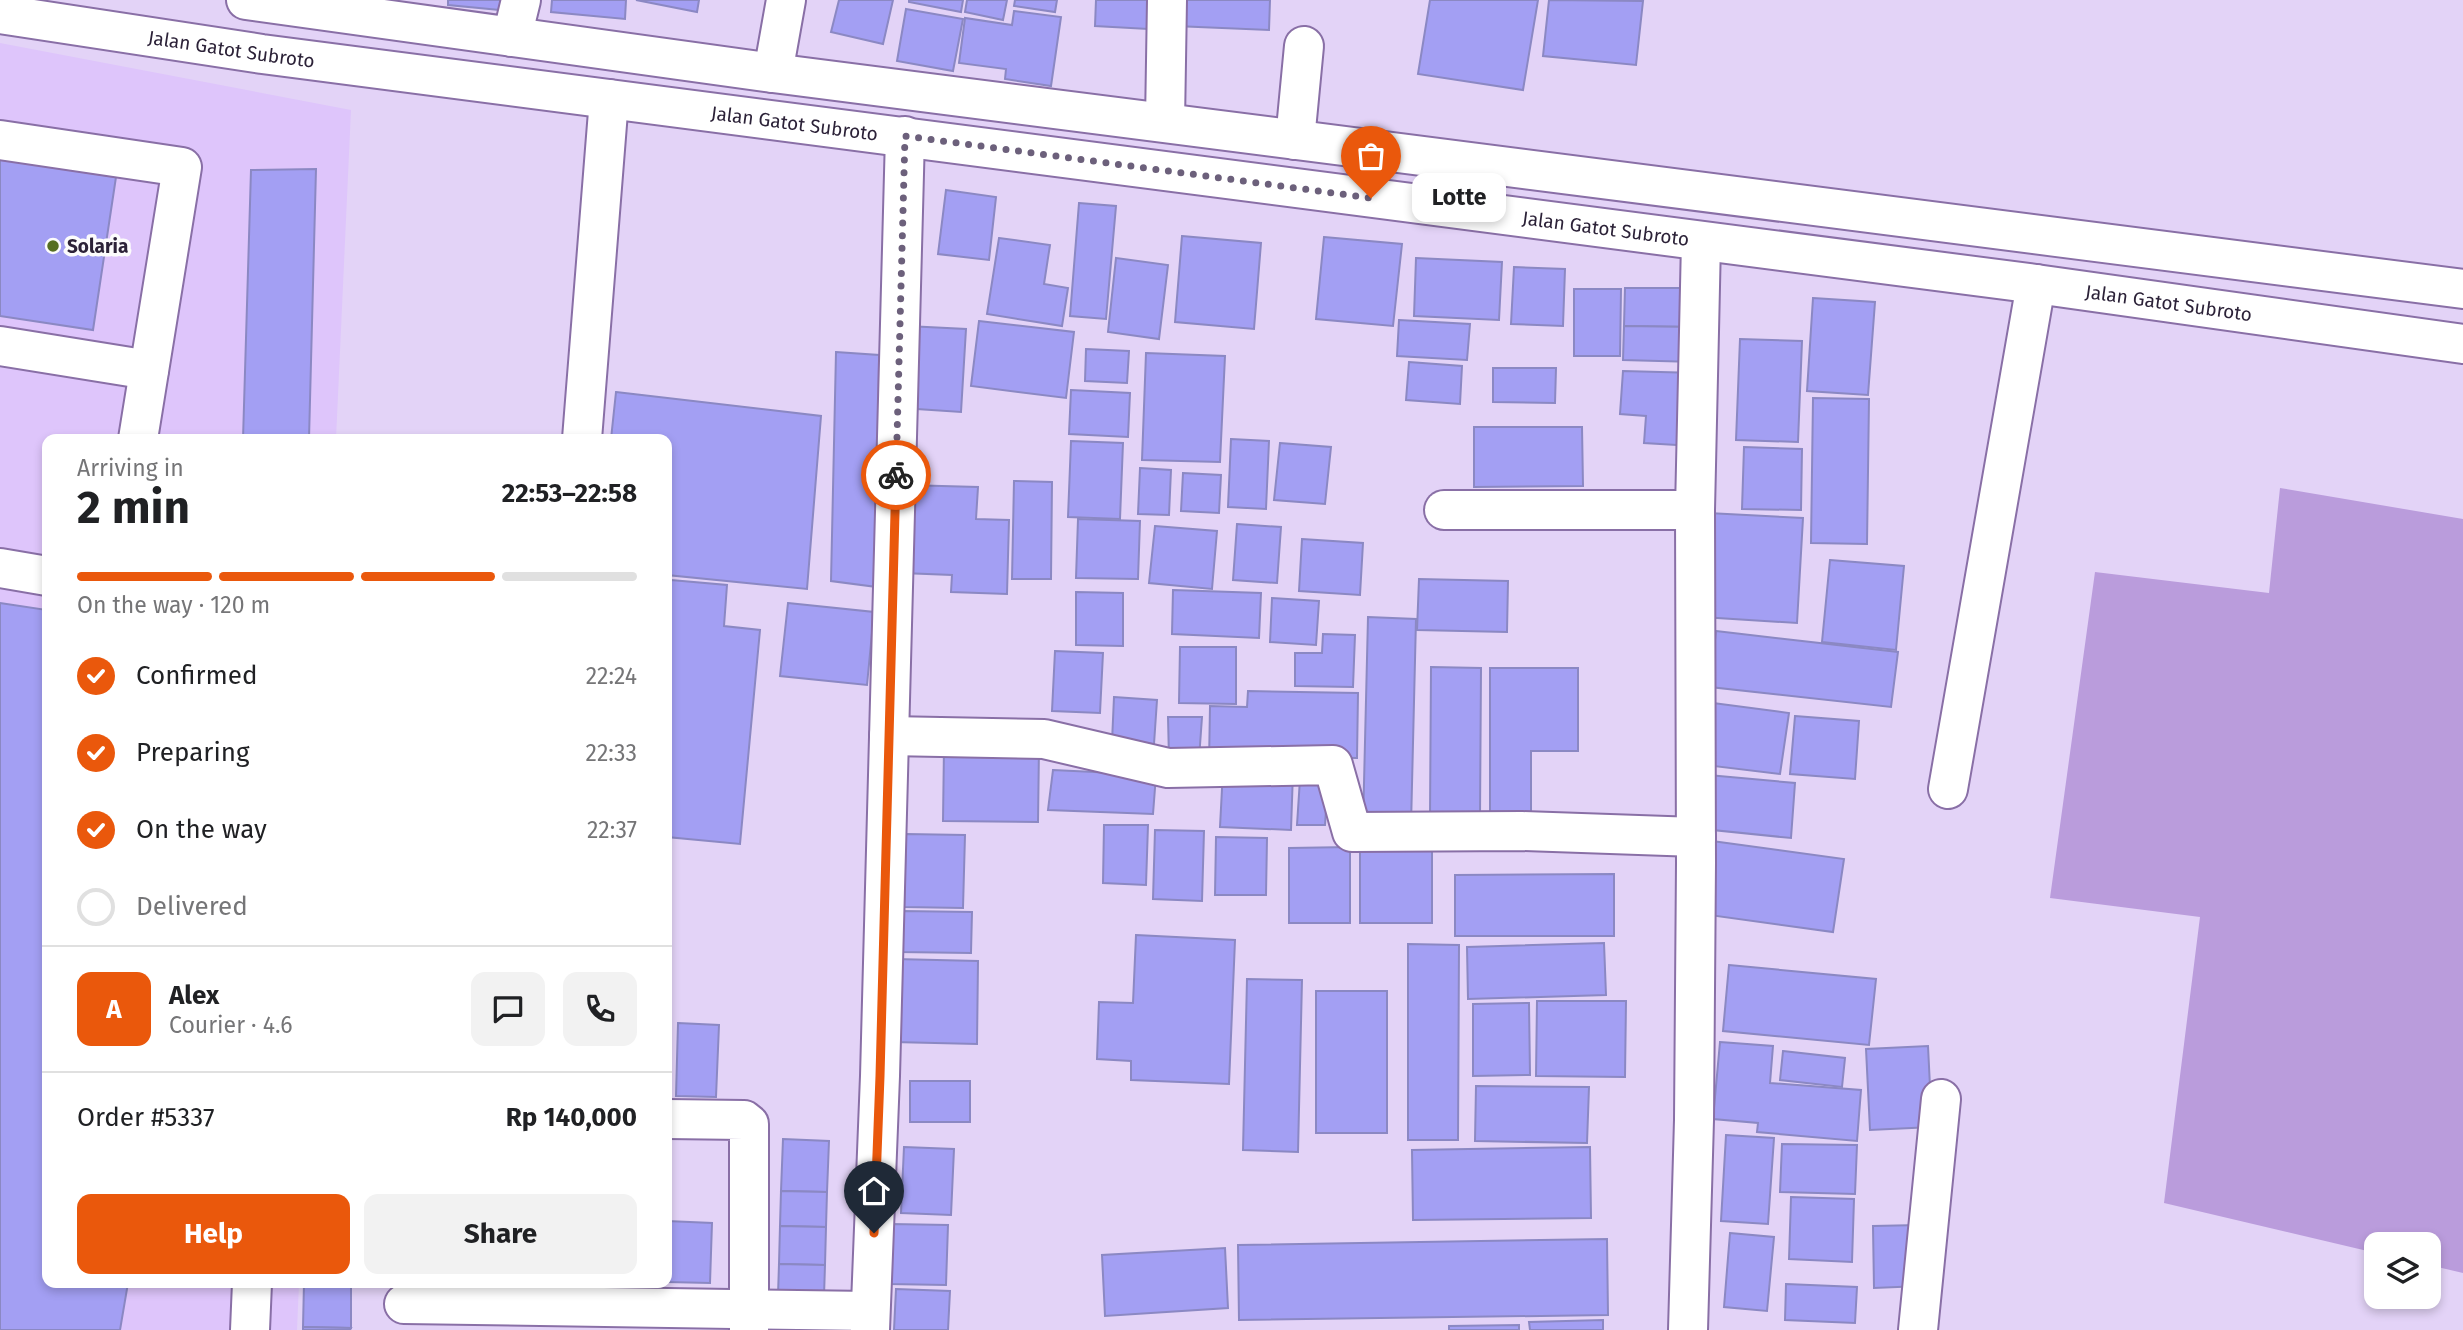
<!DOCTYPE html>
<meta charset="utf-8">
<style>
:root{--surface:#fff;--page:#f2f2f2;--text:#202124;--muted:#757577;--line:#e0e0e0;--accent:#ea580c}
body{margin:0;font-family:"Fira Sans",sans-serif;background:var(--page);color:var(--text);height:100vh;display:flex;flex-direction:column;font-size:26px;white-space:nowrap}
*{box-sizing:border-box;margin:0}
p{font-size:23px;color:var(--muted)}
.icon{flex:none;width:38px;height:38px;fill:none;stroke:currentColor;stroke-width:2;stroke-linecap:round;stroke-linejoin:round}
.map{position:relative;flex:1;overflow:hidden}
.drawer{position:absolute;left:42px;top:434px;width:630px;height:854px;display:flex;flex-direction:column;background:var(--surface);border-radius:14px;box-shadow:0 4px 10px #0003}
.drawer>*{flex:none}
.controls{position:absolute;left:2364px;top:1232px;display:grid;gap:14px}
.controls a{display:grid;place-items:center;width:77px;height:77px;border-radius:14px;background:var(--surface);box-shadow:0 4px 10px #0003;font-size:35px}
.pin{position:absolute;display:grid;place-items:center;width:60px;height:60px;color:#fff;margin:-72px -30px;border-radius:50% 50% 50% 0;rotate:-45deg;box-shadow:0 0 7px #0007}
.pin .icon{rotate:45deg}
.courier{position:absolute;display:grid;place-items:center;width:70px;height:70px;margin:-35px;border:5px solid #ea580c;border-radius:50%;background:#fff;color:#222;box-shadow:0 2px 9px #0007}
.bubble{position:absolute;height:49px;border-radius:14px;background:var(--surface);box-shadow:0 4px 10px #0003;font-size:23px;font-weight:700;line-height:49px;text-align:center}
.overview em{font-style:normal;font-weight:700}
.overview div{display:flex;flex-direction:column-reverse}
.overview{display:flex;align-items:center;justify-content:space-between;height:119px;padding:0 35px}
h1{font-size:46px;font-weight:700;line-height:52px}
.bar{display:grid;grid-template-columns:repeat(4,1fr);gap:10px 7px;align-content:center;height:84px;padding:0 35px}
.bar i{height:9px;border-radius:5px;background:var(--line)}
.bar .selected{background:var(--accent)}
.bar p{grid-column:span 4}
.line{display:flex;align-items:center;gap:18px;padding:0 35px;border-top:2px solid var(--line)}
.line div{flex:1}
.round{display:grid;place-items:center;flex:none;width:74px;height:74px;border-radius:14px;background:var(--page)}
ol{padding:0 35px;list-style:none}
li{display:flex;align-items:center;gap:21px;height:77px}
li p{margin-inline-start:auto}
li .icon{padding:7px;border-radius:50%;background:var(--accent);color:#fff;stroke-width:4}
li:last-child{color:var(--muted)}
li i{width:38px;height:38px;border:4px solid var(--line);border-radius:50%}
.cta{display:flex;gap:14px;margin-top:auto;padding:14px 35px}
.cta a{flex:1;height:80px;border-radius:14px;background:var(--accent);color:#fff;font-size:28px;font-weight:700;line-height:80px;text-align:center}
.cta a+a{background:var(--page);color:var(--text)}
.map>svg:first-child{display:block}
.built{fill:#dec5fb}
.green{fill:#ba9cdc}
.building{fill:#a39ff3;stroke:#8b88c3;stroke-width:2}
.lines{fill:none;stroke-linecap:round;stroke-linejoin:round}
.minor-casing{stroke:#896fa6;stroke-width:42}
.highway-casing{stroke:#896fa6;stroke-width:42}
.minor{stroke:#fff;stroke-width:38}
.highway{stroke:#fff;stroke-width:38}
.done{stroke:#6c607b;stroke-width:7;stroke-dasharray:0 12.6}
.route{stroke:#ea580c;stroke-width:9}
.poi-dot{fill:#566f21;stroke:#fcfcfc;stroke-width:2.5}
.labels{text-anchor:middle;stroke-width:7;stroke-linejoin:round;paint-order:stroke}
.street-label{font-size:19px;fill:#2c2238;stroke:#fcfcfc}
.poi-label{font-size:19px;font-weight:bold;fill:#2c2238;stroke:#fcfcfc;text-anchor:start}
</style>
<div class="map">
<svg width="2463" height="1330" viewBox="0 0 2463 1330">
<rect width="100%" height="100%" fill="#e3d3f7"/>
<polygon class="built" points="0,43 351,110 336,439 47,439 47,1283 299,1283 297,1330 0,1330"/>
<polygon class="green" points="2280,488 2463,519 2463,1273 2429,1265 2429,1244 2376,1244 2376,1253 2164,1203 2200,917 2050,898 2095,572 2269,593"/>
<g class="building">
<polygon points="448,0 511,0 510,11 448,5"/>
<polygon points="552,0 626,0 625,19 551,12"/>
<polygon points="636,0 699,0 697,12"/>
<polygon points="839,0 893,0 883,44 831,32"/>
<polygon points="909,0 963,0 961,12 909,2"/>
<polygon points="967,0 1007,0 1003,20 965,12"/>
<polygon points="1015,0 1057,0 1055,12 1014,6"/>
<polygon points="1096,0 1150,0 1148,29 1095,26"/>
<polygon points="1176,0 1270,0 1269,30 1175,26"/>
<polygon points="1430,0 1538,0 1523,90 1418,74"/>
<polygon points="1549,0 1643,1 1636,65 1543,56"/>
<polygon points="906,9 963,19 953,71 897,61"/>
<polygon points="1014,11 1061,17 1051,86 1005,79 1006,69 959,63 965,18 1012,25"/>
<polygon points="0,159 116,177 93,330 0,316"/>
<polygon points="316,169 309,439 243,439 251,170"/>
<polygon points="946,190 996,197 989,260 938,254"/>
<polygon points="1079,203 1116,206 1106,319 1070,316"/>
<polygon points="1182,236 1261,243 1254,329 1175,322"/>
<polygon points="1324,237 1402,244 1393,326 1316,319"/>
<polygon points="999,238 1050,245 1044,284 1068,288 1062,326 987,314"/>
<polygon points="1116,258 1168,265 1159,339 1108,332"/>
<polygon points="1416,258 1502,262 1499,320 1414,316"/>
<polygon points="1514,267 1565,269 1563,326 1511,324"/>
<polygon points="1625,288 1696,288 1695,327 1624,326"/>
<polygon points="1574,289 1621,289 1620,356 1574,356"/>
<polygon points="1813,298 1875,302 1868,395 1807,391"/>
<polygon points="1399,320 1470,324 1467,360 1397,356"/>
<polygon points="979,321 1074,332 1066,398 971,386"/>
<polygon points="907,326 966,329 961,412 902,408"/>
<polygon points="1624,326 1695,327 1695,362 1623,360"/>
<polygon points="1740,339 1802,341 1798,442 1736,440"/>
<polygon points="1086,349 1129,351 1127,383 1085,381"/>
<polygon points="836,352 879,355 877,587 831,581"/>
<polygon points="1146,353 1225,356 1220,462 1142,460"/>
<polygon points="1409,362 1462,366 1460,404 1406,400"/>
<polygon points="1493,368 1556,368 1555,403 1493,402"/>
<polygon points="1623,371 1697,373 1693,446 1644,443 1646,416 1620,414"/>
<polygon points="1071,390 1130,393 1128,437 1069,434"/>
<polygon points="616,392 821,416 807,589 667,575 667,439 611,439"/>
<polygon points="1813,398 1869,399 1867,544 1811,543"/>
<polygon points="1474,427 1582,427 1583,486 1474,487"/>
<polygon points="1231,439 1269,441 1266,509 1228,507"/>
<polygon points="1071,441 1123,443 1120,519 1068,517"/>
<polygon points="1280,443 1331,447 1325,504 1274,500"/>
<polygon points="1744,447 1802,449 1801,510 1742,509"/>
<polygon points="1140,468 1171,470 1169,515 1138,514"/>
<polygon points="1183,473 1221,475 1219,513 1181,511"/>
<polygon points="1014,481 1052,482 1051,579 1012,579"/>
<polygon points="905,485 978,487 976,519 1009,520 1007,594 951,592 952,575 902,573"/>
<polygon points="1708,513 1803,518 1797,623 1702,617"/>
<polygon points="1078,519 1140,521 1138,579 1076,578"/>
<polygon points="1237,524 1281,527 1277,583 1233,580"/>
<polygon points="1155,526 1217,531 1212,589 1149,583"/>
<polygon points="1302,539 1363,543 1360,595 1299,591"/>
<polygon points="1830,560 1904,566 1896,650 1822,642"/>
<polygon points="1419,579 1508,581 1507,632 1417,630"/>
<polygon points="671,580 727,585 724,626 760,630 740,844 667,837 667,621"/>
<polygon points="1173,590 1261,593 1259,638 1172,634"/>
<polygon points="1076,592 1123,593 1123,646 1076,645"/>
<polygon points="1272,598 1319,601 1316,645 1270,642"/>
<polygon points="0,603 47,610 47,1283 128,1283 120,1330 0,1330"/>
<polygon points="788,603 874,612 867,685 780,676"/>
<polygon points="1368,617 1416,619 1411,826 1363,825"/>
<polygon points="1716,631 1898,652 1891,707 1710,687"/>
<polygon points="1323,634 1355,635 1353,687 1295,686 1295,653 1322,653"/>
<polygon points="1180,647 1236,647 1236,704 1179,703"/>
<polygon points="1055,651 1103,653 1100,713 1052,711"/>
<polygon points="1431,667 1481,668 1480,817 1430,817"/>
<polygon points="1490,668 1578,668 1578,751 1531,751 1531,828 1490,828"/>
<polygon points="1248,691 1358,693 1357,758 1291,757 1209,764 1210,706 1247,707"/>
<polygon points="1114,697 1157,700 1154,744 1112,742"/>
<polygon points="1713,703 1789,713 1780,774 1705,765"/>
<polygon points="1795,716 1859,721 1855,779 1790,774"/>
<polygon points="1168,717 1202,717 1199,759 1169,759"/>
<polygon points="944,747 1039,747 1038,822 943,821"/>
<polygon points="1053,770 1156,775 1153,814 1048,810"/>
<polygon points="1223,770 1293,772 1291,830 1220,827"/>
<polygon points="1708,775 1795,783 1791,838 1703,829"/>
<polygon points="1300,779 1328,781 1325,825 1297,825"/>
<polygon points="1104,825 1148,825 1146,885 1103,883"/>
<polygon points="1155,830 1204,831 1202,901 1153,899"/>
<polygon points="906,834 965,835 963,908 904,907"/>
<polygon points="1216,837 1267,838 1266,895 1215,895"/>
<polygon points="1712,841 1844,859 1833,932 1702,914"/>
<rect x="1360" y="845" width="72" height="78"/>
<polygon points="1350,847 1350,923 1289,923 1289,848"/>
<polygon points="1614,874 1614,936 1455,936 1455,875"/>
<polygon points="901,911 972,912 971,953 899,952"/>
<polygon points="1136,935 1235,940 1229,1084 1131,1080 1131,1061 1097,1059 1099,1002 1133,1003"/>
<polygon points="1604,943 1606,995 1468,999 1467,947"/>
<polygon points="1408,944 1459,945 1458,1140 1408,1140"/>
<polygon points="895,959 978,961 977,1044 893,1042"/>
<polygon points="1729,965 1876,979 1869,1045 1723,1031"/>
<polygon points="1247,979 1302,980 1298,1152 1243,1150"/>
<rect x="1316" y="991" width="71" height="142"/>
<polygon points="1537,1001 1626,1001 1625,1077 1536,1076"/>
<polygon points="1529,1003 1530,1075 1473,1076 1473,1004"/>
<polygon points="678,1023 719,1025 716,1097 676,1096"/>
<polygon points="1720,1042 1773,1046 1770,1083 1861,1090 1857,1141 1757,1132 1758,1123 1713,1119"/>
<polygon points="1928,1046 1932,1127 1870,1130 1866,1049"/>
<polygon points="1783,1051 1845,1058 1842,1087 1780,1080"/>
<rect x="910" y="1081" width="60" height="41"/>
<polygon points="1476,1086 1589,1087 1587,1143 1475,1141"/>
<polygon points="1726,1135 1774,1138 1768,1224 1721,1221"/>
<polygon points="783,1139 829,1141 827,1192 781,1191"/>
<polygon points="1782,1144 1857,1145 1855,1194 1780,1192"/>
<polygon points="904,1147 954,1149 951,1215 901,1213"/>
<polygon points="1590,1147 1591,1218 1413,1220 1412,1150"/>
<polygon points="781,1191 827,1192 826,1227 780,1226"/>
<polygon points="1791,1197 1854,1199 1852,1262 1789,1259"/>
<polygon points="667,1221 712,1223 710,1283 667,1282"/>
<polygon points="891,1224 948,1225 946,1285 889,1284"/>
<polygon points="1919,1225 1921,1286 1874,1288 1873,1226"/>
<polygon points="780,1226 826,1227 825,1265 779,1264"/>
<polygon points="1730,1233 1774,1237 1767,1311 1724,1307"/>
<polygon points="1607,1239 1608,1315 1239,1320 1238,1245"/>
<polygon points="1225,1248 1228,1308 1105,1316 1102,1255"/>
<polygon points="779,1264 825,1265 824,1296 778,1295"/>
<polygon points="304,1283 351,1283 351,1328 303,1327"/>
<polygon points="1786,1284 1857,1287 1855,1323 1785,1320"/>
<polygon points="896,1289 950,1291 948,1330 894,1330"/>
<polygon points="1603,1320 1603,1330 1530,1330 1529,1322"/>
<polygon points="1519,1325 1519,1330 1449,1330 1449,1326"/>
<polygon points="303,1327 351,1328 350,1330 303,1330"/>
</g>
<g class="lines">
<g class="minor-casing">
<g id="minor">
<polyline points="512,37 521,0"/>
<polyline points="773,73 786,0"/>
<polyline points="1165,122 1167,0"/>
<polyline points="0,140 182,167 138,439"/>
<polyline points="1295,140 1304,46"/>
<polyline points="0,346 149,370"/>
<polyline points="582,439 609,99"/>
<polyline points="1444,510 1695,510"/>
<polyline points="0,568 47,576"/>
<polyline points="889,736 1044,739 1168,768 1333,765 1352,832 1522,831 1696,837"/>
<polyline points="1948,789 2036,284"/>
<polyline points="667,1119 744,1120 749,1124 749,1330"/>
<polyline points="404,1304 870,1311"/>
<polyline points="250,1330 252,1283"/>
<polyline points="870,1330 880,1076 905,136"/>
<polyline points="1688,1330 1694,1120 1696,863 1695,510 1701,242"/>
<polyline points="1918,1330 1941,1099"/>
</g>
</g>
<g class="highway-casing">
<g id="highway">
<polyline points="246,0 773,73 2463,289"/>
<path id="s1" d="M0,14L262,54L2036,284L2463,344"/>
</g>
</g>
<use href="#minor" class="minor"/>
<use href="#highway" class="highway"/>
</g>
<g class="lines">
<polyline class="done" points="896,475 905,136 1371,198"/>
<polyline class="route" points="874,1233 880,1076 896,475"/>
</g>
<circle class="poi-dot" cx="53" cy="246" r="7"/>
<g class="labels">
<g class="street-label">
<text dy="7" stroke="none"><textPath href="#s1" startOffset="234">Jalan Gatot Subroto</textPath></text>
<text dy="7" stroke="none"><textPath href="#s1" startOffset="802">Jalan Gatot Subroto</textPath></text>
<text dy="7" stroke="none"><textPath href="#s1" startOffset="1620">Jalan Gatot Subroto</textPath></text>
<text dy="7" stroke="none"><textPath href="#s1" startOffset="2188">Jalan Gatot Subroto</textPath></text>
</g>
<g class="poi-label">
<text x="67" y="253">Solaria</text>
</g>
</g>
</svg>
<div class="controls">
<a><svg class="icon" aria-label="layers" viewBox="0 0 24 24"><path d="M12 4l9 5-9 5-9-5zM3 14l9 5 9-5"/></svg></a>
</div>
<div class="pin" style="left:1371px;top:198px;background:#ea580c"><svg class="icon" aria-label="bag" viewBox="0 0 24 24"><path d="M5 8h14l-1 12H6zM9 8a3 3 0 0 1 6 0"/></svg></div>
<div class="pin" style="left:874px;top:1233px;background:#1f2937"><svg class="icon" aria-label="home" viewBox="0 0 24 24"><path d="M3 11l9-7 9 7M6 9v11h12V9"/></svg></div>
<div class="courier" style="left:896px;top:475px"><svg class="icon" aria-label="bike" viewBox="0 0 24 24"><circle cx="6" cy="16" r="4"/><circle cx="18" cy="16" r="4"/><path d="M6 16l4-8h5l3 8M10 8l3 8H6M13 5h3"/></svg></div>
<div class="bubble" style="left:1412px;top:173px;width:94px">Lotte</div>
<section class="drawer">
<div class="overview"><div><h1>2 min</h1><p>Arriving in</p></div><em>22:53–22:58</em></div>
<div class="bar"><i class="selected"></i><i class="selected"></i><i class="selected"></i><i></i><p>On the way · 120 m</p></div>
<ol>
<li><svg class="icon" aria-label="check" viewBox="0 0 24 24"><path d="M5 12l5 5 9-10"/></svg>Confirmed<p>22:24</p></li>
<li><svg class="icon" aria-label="check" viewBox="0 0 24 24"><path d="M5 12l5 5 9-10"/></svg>Preparing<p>22:33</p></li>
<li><svg class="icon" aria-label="check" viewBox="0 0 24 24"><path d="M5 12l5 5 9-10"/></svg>On the way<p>22:37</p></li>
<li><i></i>Delivered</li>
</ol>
<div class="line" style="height:126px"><b class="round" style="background:var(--accent);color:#fff">A</b><div><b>Alex</b><p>Courier · 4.6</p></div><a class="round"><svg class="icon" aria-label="chat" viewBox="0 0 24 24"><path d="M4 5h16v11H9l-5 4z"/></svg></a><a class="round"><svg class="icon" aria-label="phone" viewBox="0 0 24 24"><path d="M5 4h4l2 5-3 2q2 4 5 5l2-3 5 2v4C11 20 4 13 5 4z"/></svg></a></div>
<div class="line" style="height:91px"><div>Order #5337</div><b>Rp 140,000</b></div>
<div class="cta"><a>Help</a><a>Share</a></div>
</section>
</div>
